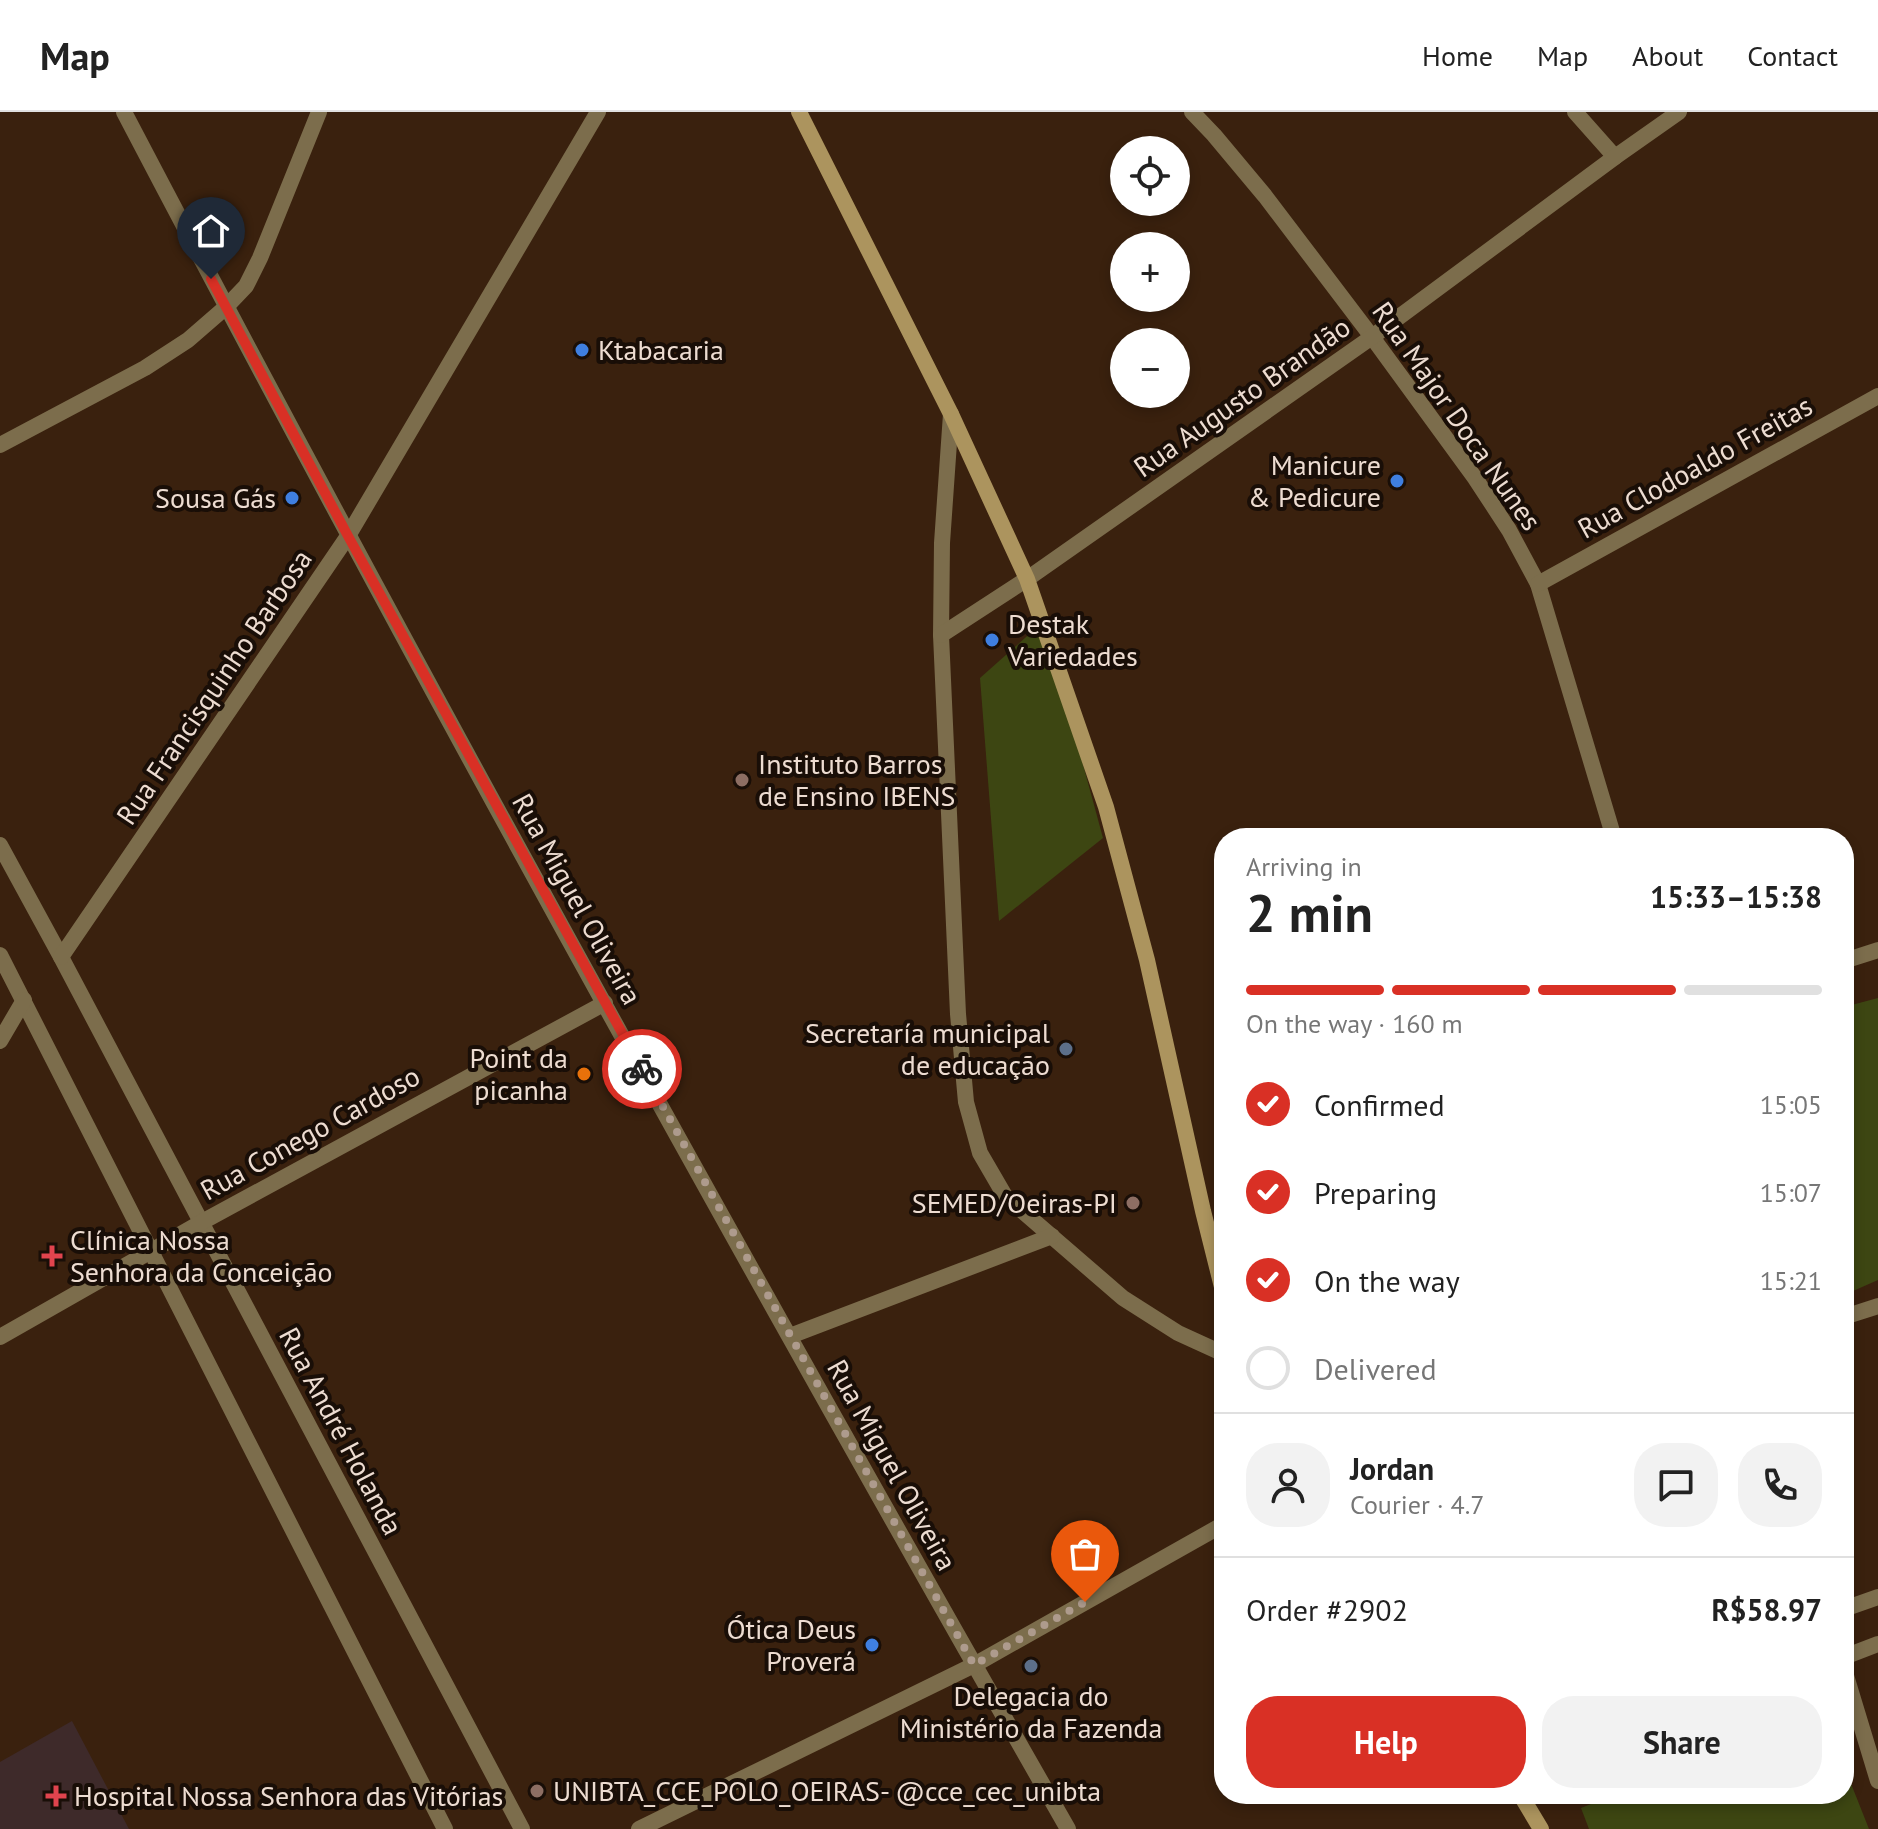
<!DOCTYPE html>
<meta charset="utf-8">
<style>
:root{--surface:#fff;--page:#f2f2f2;--text:#222;--muted:#767676;--line:#e0e0e0;--accent:#d93025}
body{margin:0;font-family:"PT Sans",sans-serif;background:var(--page);color:var(--text);height:100vh;display:flex;flex-direction:column;font-size:30px;white-space:nowrap}
*{box-sizing:border-box;margin:0}
p{font-size:26px;color:var(--muted)}
.icon{flex:none;width:44px;height:44px;fill:none;stroke:currentColor;stroke-width:2;stroke-linecap:round;stroke-linejoin:round}
.map{position:relative;flex:1;overflow:hidden}
.details{position:absolute;left:1214px;top:716px;width:640px;height:976px;display:flex;flex-direction:column;background:var(--surface);border-radius:32px;box-shadow:0 4px 12px #0003}
.details>*{flex:none}
.tools{position:absolute;left:1110px;top:24px;display:grid;gap:16px}
.tools a{display:grid;place-items:center;width:80px;height:80px;border-radius:50%;background:var(--surface);box-shadow:0 4px 12px #0003;font-size:40px}
.pin{position:absolute;display:grid;place-items:center;width:68px;height:68px;color:#fff;margin:-82px -34px;border-radius:50% 50% 50% 0;rotate:-45deg;box-shadow:0 0 8px #0007}
.pin .icon{rotate:45deg}
.courier{position:absolute;display:grid;place-items:center;width:80px;height:80px;margin:-40px;border:6px solid #d93025;border-radius:50%;background:#fff;color:#222;box-shadow:0 2px 10px #0007}
.headline em{font-style:normal;font-weight:600}
.headline div{display:flex;flex-direction:column-reverse}
.headline{display:flex;align-items:center;justify-content:space-between;height:136px;padding:0 32px}
h1{font-size:52px;font-weight:600;line-height:60px}
.bar{display:grid;grid-template-columns:repeat(4,1fr);gap:12px 8px;align-content:center;height:96px;padding:0 32px}
.bar i{height:10px;border-radius:6px;background:var(--line)}
.bar .selected{background:var(--accent)}
.bar p{grid-column:span 4}
.line{display:flex;align-items:center;gap:20px;padding:0 32px;border-top:2px solid var(--line)}
.line div{flex:1}
.round{display:grid;place-items:center;flex:none;width:84px;height:84px;border-radius:32px;background:var(--page)}
ol{padding:0 32px;list-style:none}
li{display:flex;align-items:center;gap:24px;height:88px}
li p{margin-inline-start:auto}
li .icon{padding:8px;border-radius:50%;background:var(--accent);color:#fff;stroke-width:4}
li:last-child{color:var(--muted)}
li i{width:44px;height:44px;border:4px solid var(--line);border-radius:50%}
.action{display:flex;gap:16px;margin-top:auto;padding:16px 32px}
.action a{flex:1;height:92px;border-radius:32px;background:var(--accent);color:#fff;font-size:32px;font-weight:600;line-height:92px;text-align:center}
.action a+a{background:var(--page);color:var(--text)}
header{display:flex;align-items:center;gap:48px;box-sizing:border-box;height:112px;padding:0 40px;background:var(--surface);border-bottom:2px solid var(--line)}
header strong{font-size:38px}
nav{display:flex;gap:44px;margin-inline-start:auto;font-size:28px}
.map>svg:first-child{display:block}
.medical{fill:#3e2a2a}
.green{fill:#3d4612}
.lines{fill:none;stroke-linecap:round;stroke-linejoin:round}
.street{stroke:#7c6d4c;stroke-width:16}
.secondary{stroke:#ac945e;stroke-width:16}
.done{stroke:#ae9b8d;stroke-width:8;stroke-dasharray:0 14.4}
.route{stroke:#d93025;stroke-width:10}
.shop-dot{fill:#3f7fe0;stroke:#190e07;stroke-width:3}
.education-dot{fill:#8d6e63;stroke:#190e07;stroke-width:3}
.service-dot{fill:#5c6f8a;stroke:#190e07;stroke-width:3}
.food-dot{fill:#e8710a;stroke:#190e07;stroke-width:3}
.health-dot{fill:#e0444e;stroke:#190e07;stroke-width:3}
.labels{text-anchor:middle;stroke-width:8;stroke-linejoin:round;paint-order:stroke}
.poi-label{font-size:28px;fill:#eddcd1;stroke:#190e07;text-anchor:start}
.street-label{font-size:28px;fill:#eddcd1;stroke:#190e07}
</style>
<header>
<strong>Map</strong>
<nav><a>Home</a><a>Map</a><a>About</a><a>Contact</a></nav>
</header>
<div class="map">
<svg width="1878" height="1717" viewBox="0 0 1878 1717">
<rect width="100%" height="100%" fill="#3a210e"/>
<polygon class="medical" points="72,1609 129,1717 0,1717 0,1650"/>
<g class="green">
<polygon points="1044,509 1103,726 999,809 980,566"/>
<polygon points="1878,886 1878,1168 1844,1183 1844,895"/>
<polygon points="1844,1654 1869,1717 1589,1717 1581,1696 1616,1682 1844,1682"/>
</g>
<g class="lines">
<g class="street">
<path d="M124,0C427,579 744,1150 1068,1717"/>
<polyline points="1192,0 1214,23 1265,84 1372,225 1475,366 1509,418 1538,472 1614,726"/>
<polyline points="1575,0 1615,45"/>
<polyline points="951,302 942,431 941,523 958,902 966,990 980,1041 1005,1084 1123,1186 1178,1221 1224,1242"/>
<polyline points="0,333 145,256 188,228 226,195 246,174 260,146 319,0"/>
<polyline points="1538,472 1878,284"/>
<polyline points="941,523 1027,467 1372,225 1615,45 1679,0"/>
<polyline points="0,733 61,845 522,1717"/>
<polyline points="0,843 445,1717"/>
<polyline points="61,845 348,424 598,0"/>
<polyline points="1844,849 1878,838"/>
<polyline points="0,929 24,888"/>
<polyline points="1844,1205 1878,1194"/>
<polyline points="790,1224 1052,1124"/>
<polyline points="0,1225 202,1110 605,891"/>
<polyline points="1844,1497 1878,1485"/>
<polyline points="1844,1545 1878,1532"/>
<polyline points="1844,1557 1878,1669"/>
<polyline points="639,1717 974,1553 1224,1412"/>
</g>
<g class="secondary">
<polyline points="799,0 951,302 1027,467 1106,695 1147,848 1203,1099 1224,1183"/>
<polyline points="1520,1682 1541,1717"/>
</g>
</g>
<g class="lines">
<polyline class="done" points="642,957 974,1553 1085,1490"/>
<polyline class="route" points="211,167 348,424 642,957"/>
</g>
<g class="shop-dot">
<circle cx="582" cy="238" r="8"/>
<circle cx="1397" cy="369" r="8"/>
<circle cx="292" cy="386" r="8"/>
<circle cx="992" cy="528" r="8"/>
<circle cx="872" cy="1533" r="8"/>
</g>
<g class="education-dot">
<circle cx="742" cy="668" r="8"/>
<circle cx="1133" cy="1091" r="8"/>
<circle cx="537" cy="1679" r="8"/>
</g>
<g class="service-dot">
<circle cx="1066" cy="937" r="8"/>
<circle cx="1031" cy="1554" r="8"/>
</g>
<circle class="food-dot" cx="584" cy="962" r="8"/>
<g class="health-dot">
<path d="M48 1132h8v8h8v8h-8v8h-8v-8h-8v-8h8z"/>
<path d="M52 1672h8v8h8v8h-8v8h-8v-8h-8v-8h8z"/>
</g>
<g class="labels">
<g class="poi-label">
<text x="598" y="248">Ktabacaria</text>
<text x="1381" y="363" text-anchor="end">Manicure<tspan x="1381" dy="32">&amp; Pedicure</tspan></text>
<text x="276" y="396" text-anchor="end">Sousa Gás</text>
<text x="1008" y="522">Destak<tspan x="1008" dy="32">Variedades</tspan></text>
<text x="758" y="662">Instituto Barros<tspan x="758" dy="32">de Ensino IBENS</tspan></text>
<text x="1050" y="931" text-anchor="end">Secretaría municipal<tspan x="1050" dy="32">de educação</tspan></text>
<text x="568" y="956" text-anchor="end">Point da<tspan x="568" dy="32">picanha</tspan></text>
<text x="1117" y="1101" text-anchor="end">SEMED/Oeiras-PI</text>
<text x="70" y="1138">Clínica Nossa<tspan x="70" dy="32">Senhora da Conceição</tspan></text>
<text x="856" y="1527" text-anchor="end">Ótica Deus<tspan x="856" dy="32">Proverá</tspan></text>
<text x="1031" y="1594" text-anchor="middle">Delegacia do<tspan x="1031" dy="32">Ministério da Fazenda</tspan></text>
<text x="553" y="1689">UNIBTA_CCE_POLO_OEIRAS- @cce_cec_unibta</text>
<text x="74" y="1694">Hospital Nossa Senhora das Vitórias</text>
</g>
<g class="street-label">
<text transform="translate(1242 285) rotate(-35)" y="10">Rua Augusto Brandão</text>
<text transform="translate(1457 304) rotate(55)" y="10">Rua Major Doca Nunes</text>
<text transform="translate(1695 355) rotate(-29)" y="10">Rua Clodoaldo Freitas</text>
<text transform="translate(214 575) rotate(-56)" y="10">Rua Francisquinho Barbosa</text>
<text transform="translate(577 787) rotate(61)" y="10">Rua Miguel Oliveira</text>
<text transform="translate(310 1021) rotate(-29)" y="10">Rua Conego Cardoso</text>
<text transform="translate(341 1319) rotate(62)" y="10">Rua André Holanda</text>
<text transform="translate(892 1353) rotate(61)" y="10">Rua Miguel Oliveira</text>
</g>
</g>
</svg>
<div class="tools">
<a><svg class="icon" aria-label="locate" viewBox="0 0 24 24"><circle cx="12" cy="12" r="6"/><path d="M12 2v4M12 18v4M2 12h4M18 12h4"/></svg></a>
<a>+</a>
<a>−</a>
</div>
<div class="pin" style="left:1085px;top:1490px;background:#ea580c"><svg class="icon" aria-label="bag" viewBox="0 0 24 24"><path d="M5 8h14l-1 12H6zM9 8a3 3 0 0 1 6 0"/></svg></div>
<div class="pin" style="left:211px;top:167px;background:#1f2937"><svg class="icon" aria-label="home" viewBox="0 0 24 24"><path d="M3 11l9-7 9 7M6 9v11h12V9"/></svg></div>
<div class="courier" style="left:642px;top:957px"><svg class="icon" aria-label="bike" viewBox="0 0 24 24"><circle cx="6" cy="16" r="4"/><circle cx="18" cy="16" r="4"/><path d="M6 16l4-8h5l3 8M10 8l3 8H6M13 5h3"/></svg></div>
<section class="details">
<div class="headline"><div><h1>2 min</h1><p>Arriving in</p></div><em>15:33–15:38</em></div>
<div class="bar"><i class="selected"></i><i class="selected"></i><i class="selected"></i><i></i><p>On the way · 160 m</p></div>
<ol>
<li><svg class="icon" aria-label="check" viewBox="0 0 24 24"><path d="M5 12l5 5 9-10"/></svg>Confirmed<p>15:05</p></li>
<li><svg class="icon" aria-label="check" viewBox="0 0 24 24"><path d="M5 12l5 5 9-10"/></svg>Preparing<p>15:07</p></li>
<li><svg class="icon" aria-label="check" viewBox="0 0 24 24"><path d="M5 12l5 5 9-10"/></svg>On the way<p>15:21</p></li>
<li><i></i>Delivered</li>
</ol>
<div class="line" style="height:144px"><a class="round"><svg class="icon" aria-label="person" viewBox="0 0 24 24"><circle cx="12" cy="8" r="4"/><path d="M4 21q1-7 8-7t8 7"/></svg></a><div><b>Jordan</b><p>Courier · 4.7</p></div><a class="round"><svg class="icon" aria-label="chat" viewBox="0 0 24 24"><path d="M4 5h16v11H9l-5 4z"/></svg></a><a class="round"><svg class="icon" aria-label="phone" viewBox="0 0 24 24"><path d="M5 4h4l2 5-3 2q2 4 5 5l2-3 5 2v4C11 20 4 13 5 4z"/></svg></a></div>
<div class="line" style="height:104px"><div>Order #2902</div><b>R$58.97</b></div>
<div class="action"><a>Help</a><a>Share</a></div>
</section>
</div>
